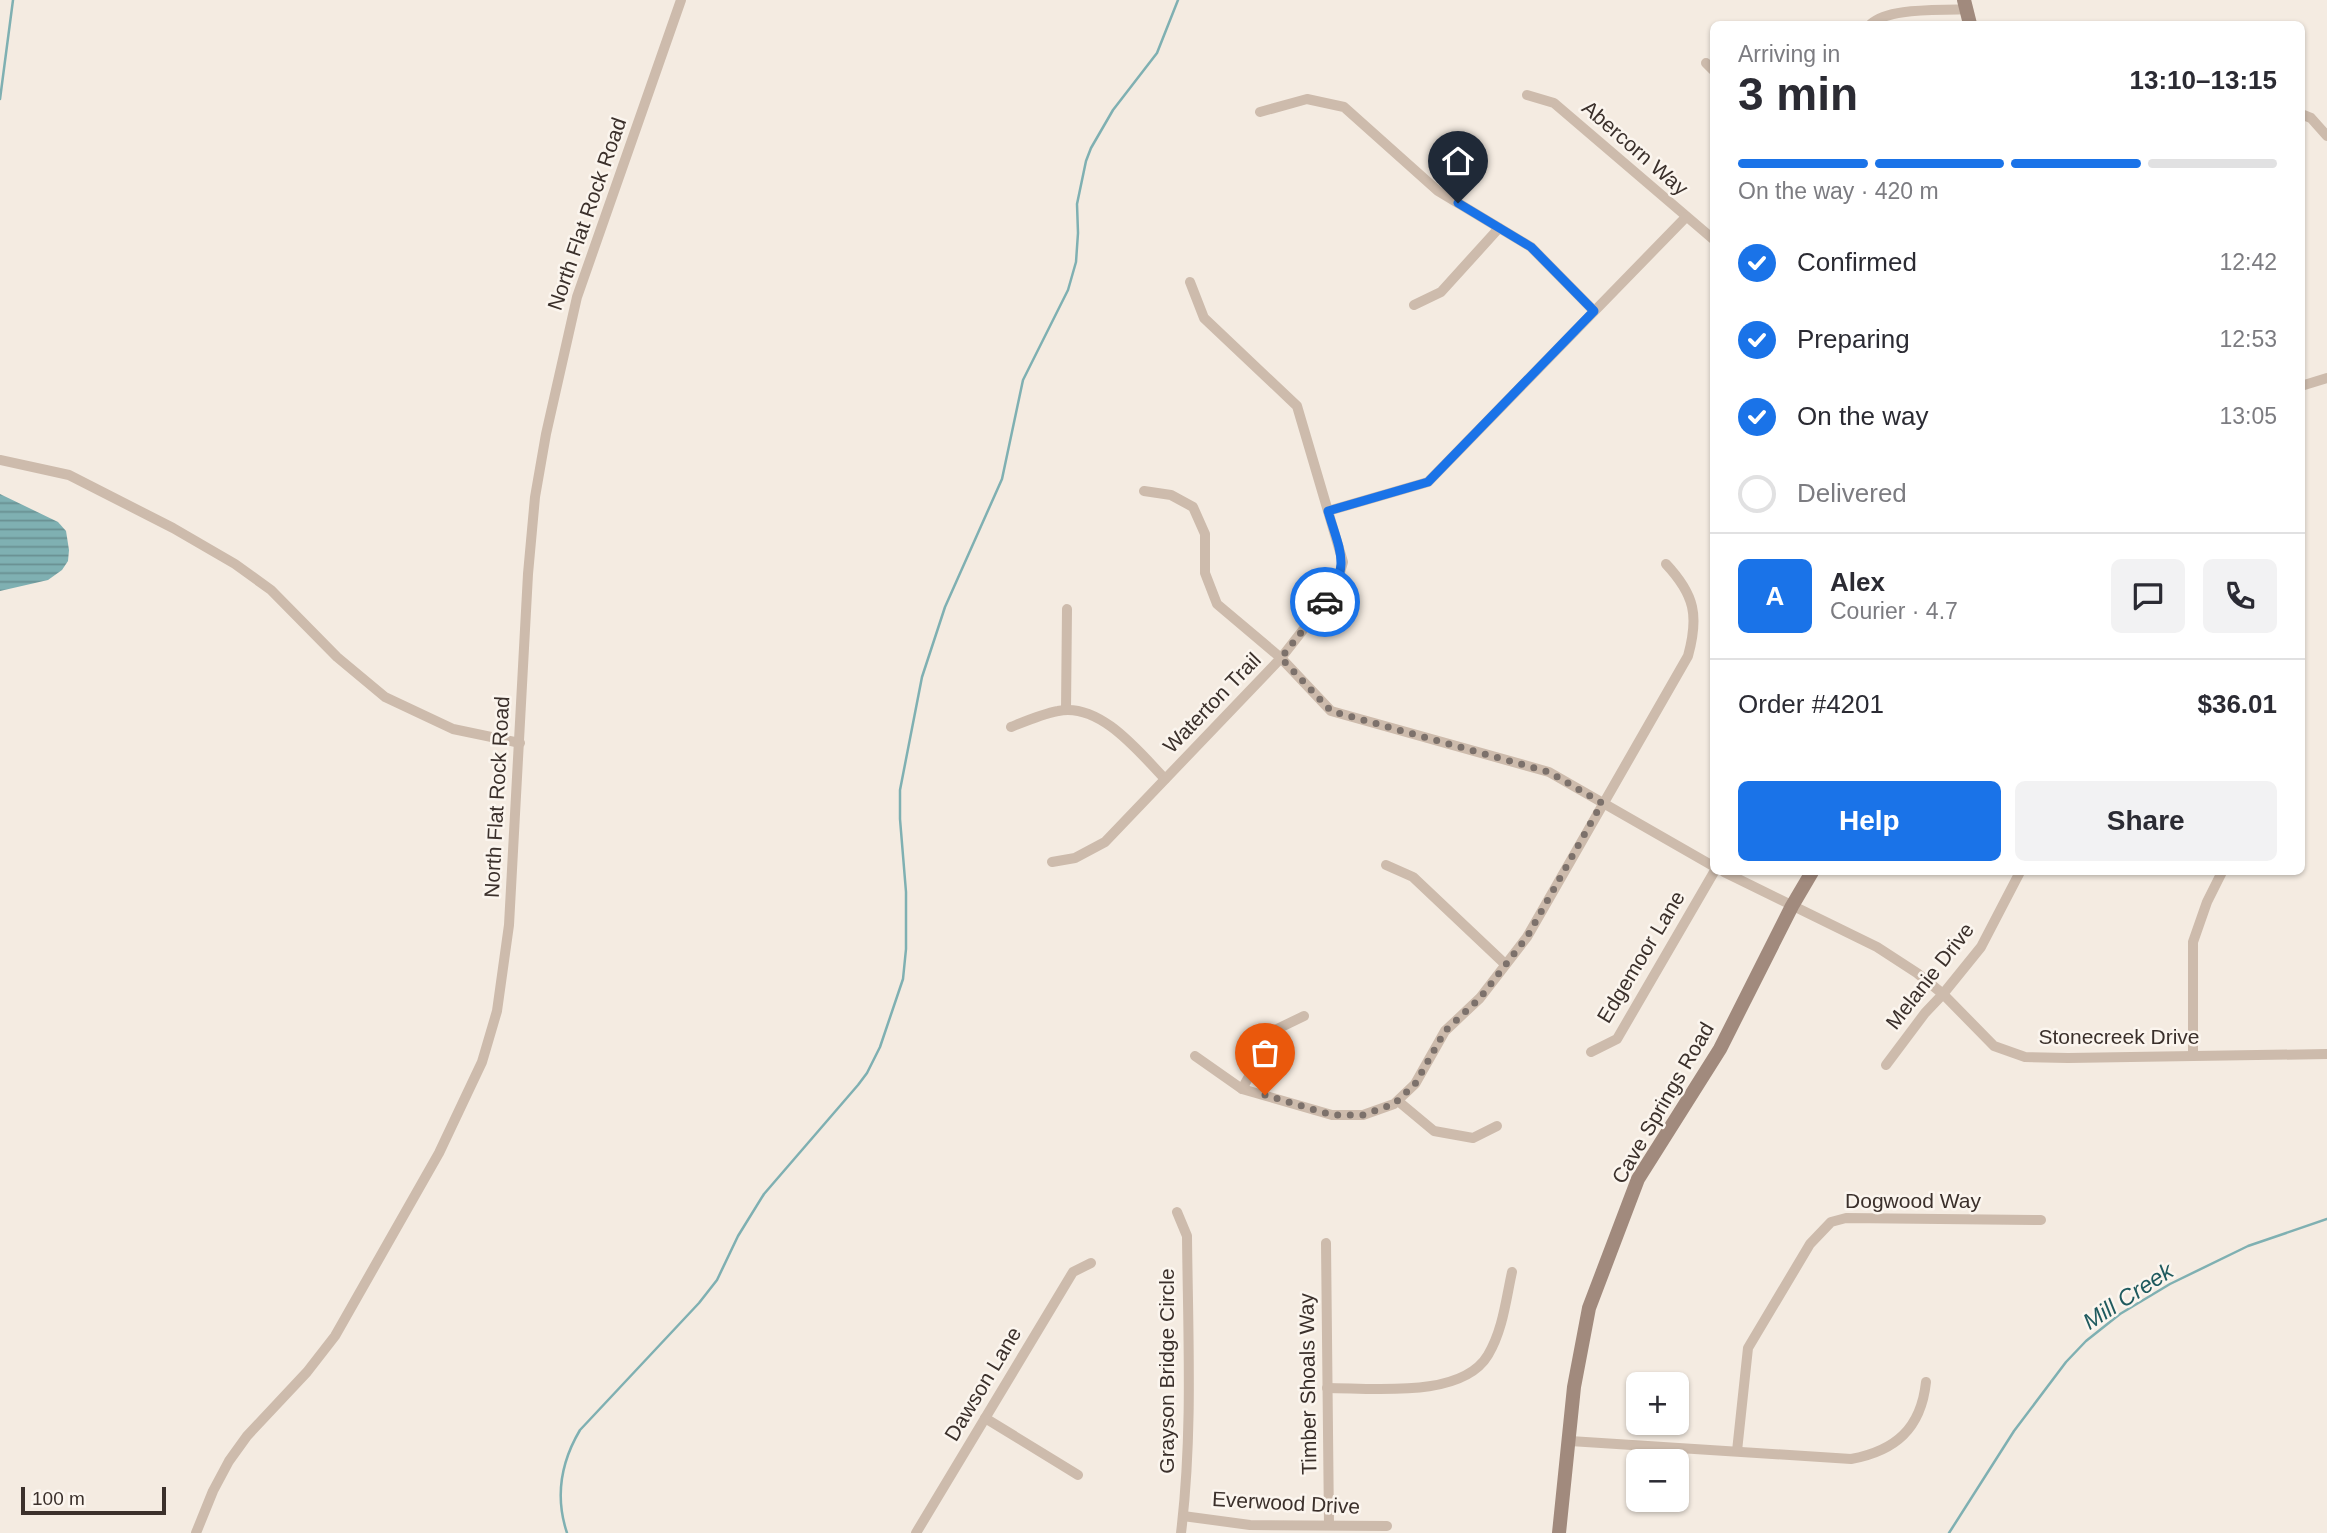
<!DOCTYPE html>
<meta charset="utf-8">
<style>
:root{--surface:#fff;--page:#f2f2f3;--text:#2b2b33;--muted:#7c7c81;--line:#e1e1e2;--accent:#1a73e8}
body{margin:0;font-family:Helvetica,sans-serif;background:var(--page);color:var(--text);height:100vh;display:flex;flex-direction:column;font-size:26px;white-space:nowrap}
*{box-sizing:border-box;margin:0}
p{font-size:23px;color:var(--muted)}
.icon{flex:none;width:38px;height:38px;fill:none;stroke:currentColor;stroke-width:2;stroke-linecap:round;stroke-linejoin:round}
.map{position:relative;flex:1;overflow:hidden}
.side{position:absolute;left:1710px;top:21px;width:595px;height:854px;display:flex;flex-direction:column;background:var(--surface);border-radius:10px;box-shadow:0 2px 5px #0004}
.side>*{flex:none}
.fabs{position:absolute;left:1626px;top:1372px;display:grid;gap:14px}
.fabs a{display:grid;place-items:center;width:63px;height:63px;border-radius:10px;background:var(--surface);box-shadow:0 2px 5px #0004;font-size:35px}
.scale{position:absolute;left:21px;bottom:18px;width:145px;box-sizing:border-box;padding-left:7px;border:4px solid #3b302b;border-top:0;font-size:19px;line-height:24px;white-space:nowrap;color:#3b302b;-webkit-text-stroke:5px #fbf5ee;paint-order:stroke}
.pin{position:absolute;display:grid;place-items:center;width:60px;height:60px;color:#fff;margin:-72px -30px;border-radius:50% 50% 50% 0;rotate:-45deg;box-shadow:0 0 7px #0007}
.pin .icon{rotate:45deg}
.courier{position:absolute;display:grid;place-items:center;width:70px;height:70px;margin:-35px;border:5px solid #1a73e8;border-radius:50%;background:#fff;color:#222;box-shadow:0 2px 9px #0007}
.headline em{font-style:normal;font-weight:800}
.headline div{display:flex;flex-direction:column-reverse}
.headline{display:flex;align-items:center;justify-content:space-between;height:119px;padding:0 28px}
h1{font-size:46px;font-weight:800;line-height:52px}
.bar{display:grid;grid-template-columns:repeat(4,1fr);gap:10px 7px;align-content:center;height:84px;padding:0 28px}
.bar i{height:9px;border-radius:5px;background:var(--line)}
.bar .active{background:var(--accent)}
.bar p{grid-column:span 4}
.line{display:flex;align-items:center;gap:18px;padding:0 28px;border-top:2px solid var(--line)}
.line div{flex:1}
.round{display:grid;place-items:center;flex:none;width:74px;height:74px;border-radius:10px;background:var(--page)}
ol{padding:0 28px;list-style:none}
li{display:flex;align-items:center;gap:21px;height:77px}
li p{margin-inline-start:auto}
li .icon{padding:7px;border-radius:50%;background:var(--accent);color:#fff;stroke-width:4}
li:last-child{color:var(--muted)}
li i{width:38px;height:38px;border:4px solid var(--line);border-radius:50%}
.primary-button{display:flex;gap:14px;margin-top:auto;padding:14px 28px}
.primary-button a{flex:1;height:80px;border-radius:10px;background:var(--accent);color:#fff;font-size:28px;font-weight:800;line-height:80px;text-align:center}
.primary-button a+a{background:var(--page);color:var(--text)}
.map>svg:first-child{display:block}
.water{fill:url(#water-rules)}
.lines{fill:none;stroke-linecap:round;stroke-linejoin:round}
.stream{stroke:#7fb0b2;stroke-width:2.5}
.street{stroke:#cdbbac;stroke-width:10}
.secondary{stroke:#a18a7d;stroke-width:14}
.done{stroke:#7c716b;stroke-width:7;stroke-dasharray:0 12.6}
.route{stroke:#1a73e8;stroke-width:9}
.labels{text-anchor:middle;stroke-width:5;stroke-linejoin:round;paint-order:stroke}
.street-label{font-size:21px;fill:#3b302b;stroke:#fbf5ee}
.water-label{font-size:23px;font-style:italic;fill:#1f5a5e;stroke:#fbf5ee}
</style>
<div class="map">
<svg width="2327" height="1533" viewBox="0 0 2327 1533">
<defs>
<pattern id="water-rules" width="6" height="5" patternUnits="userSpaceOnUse" patternTransform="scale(1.75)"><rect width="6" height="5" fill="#7fb0b2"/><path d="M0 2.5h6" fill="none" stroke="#699091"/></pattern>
</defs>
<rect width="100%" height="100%" fill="#f4ebe1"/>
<polygon class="water" points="0,494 58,522 66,531 69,550 68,561 62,570 48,580 0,591"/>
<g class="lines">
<g class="stream">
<polyline points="0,99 13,0"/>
<path d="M567,1533C555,1497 561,1462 580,1430L699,1303L717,1280L738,1236L764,1194L858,1085L867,1073L880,1047L903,979L906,949V892L900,819V790L922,677L945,607L1002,479L1023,380L1068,290L1076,262L1078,233L1077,204L1086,161L1091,148L1113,110L1157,53L1178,0"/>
<polyline points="1949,1533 2014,1431 2066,1362 2086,1341 2120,1314 2170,1284 2248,1246 2327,1219"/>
</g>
<g class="street">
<path d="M1871,24C1889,7 1941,11 1966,9"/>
<polyline points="1706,63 1713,70"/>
<polyline points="1527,95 1554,103 1713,239"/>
<polyline points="1260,112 1307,99 1344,107 1438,191 1531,247 1594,311"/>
<polyline points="2301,114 2311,118 2327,136"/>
<polyline points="1414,305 1441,292 1499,228"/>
<polyline points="2301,386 2327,378"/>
<polyline points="0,460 69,475 173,528 235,564 271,590 337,657 385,697 453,729 520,743"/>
<polyline points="1144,491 1171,495 1193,507 1205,534 1205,573 1217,604 1281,658 1331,711 1549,772 1713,866"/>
<polyline points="1328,511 1428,482 1686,217"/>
<polyline points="1066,710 1067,609"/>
<path d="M1011,727C1026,721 1042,714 1058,711C1100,702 1139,752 1165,779"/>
<polyline points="1052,862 1075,858 1105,842 1281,658 1335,589 1343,562 1297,406 1204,318 1190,282"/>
<polyline points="1386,865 1413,877 1505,964"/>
<polyline points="1724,872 1877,947 1917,973 1943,994 1994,1046 2025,1057 2068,1058 2327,1054"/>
<polyline points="1591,1052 1617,1039 1714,872"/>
<path d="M1195,1056L1242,1089L1332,1115H1363L1394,1104L1415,1084L1445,1031L1480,998L1527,937L1688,656C1699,616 1695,595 1666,564"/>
<polyline points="2193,1056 2193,942 2207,902 2222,872"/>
<polyline points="1886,1065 1925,1013 1943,994 1981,947 2020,872"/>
<polyline points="1242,1089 1275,1030 1304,1016"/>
<polyline points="1398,1101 1434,1131 1473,1138 1497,1126"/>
<path d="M1177,1212L1187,1236C1188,1335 1193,1434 1181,1533"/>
<polyline points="1326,1243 1329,1525"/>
<path d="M1327,1388C1373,1388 1462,1399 1488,1355C1503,1330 1506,1299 1512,1272"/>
<polyline points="985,1418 1078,1475"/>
<path d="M1570,1441L1851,1459C1895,1451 1921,1429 1926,1382"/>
<polyline points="1737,1451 1748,1348 1810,1244 1831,1222 1846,1218 2041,1220"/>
<polyline points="1183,1516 1250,1525 1387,1526"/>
<polyline points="196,1533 213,1491 229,1461 247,1436 307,1372 335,1336 439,1153 482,1062 497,1011 509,925 528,574 535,497 546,434 577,297 681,0"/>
<polyline points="916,1533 1073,1272 1091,1263"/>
</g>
<g class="secondary">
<polyline points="1964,0 1970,24"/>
<polyline points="1559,1533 1574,1387 1589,1308 1638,1179 1720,1049 1792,906 1812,872"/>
</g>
</g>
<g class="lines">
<polyline class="done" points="1265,1095 1332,1115 1363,1115 1394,1104 1415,1084 1445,1031 1480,998 1527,937 1602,803 1549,772 1331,711 1281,658 1325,602"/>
<path class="route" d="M1325,602C1352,567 1339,549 1328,511L1428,482L1594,311L1531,247L1458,203"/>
</g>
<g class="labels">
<g class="street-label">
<text transform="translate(1635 148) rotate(41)" y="7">Abercorn Way</text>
<text transform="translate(587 214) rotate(-71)" y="7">North Flat Rock Road</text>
<text transform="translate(1212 703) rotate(-46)" y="7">Waterton Trail</text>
<text transform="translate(497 797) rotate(-87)" y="7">North Flat Rock Road</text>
<text transform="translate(1641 957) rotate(-59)" y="7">Edgemoor Lane</text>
<text transform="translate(1930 976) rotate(-52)" y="7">Melanie Drive</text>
<text x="2119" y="1044">Stonecreek Drive</text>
<text transform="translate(1663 1103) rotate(-60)" y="7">Cave Springs Road</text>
<text x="1913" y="1208">Dogwood Way</text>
<text transform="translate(1167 1371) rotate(-90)" y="7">Grayson Bridge Circle</text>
<text transform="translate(983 1384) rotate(-59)" y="7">Dawson Lane</text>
<text transform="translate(1308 1384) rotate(-91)" y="7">Timber Shoals Way</text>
<text transform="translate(1286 1503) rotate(3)" y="7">Everwood Drive</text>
</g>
<g class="water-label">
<text transform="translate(2128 1296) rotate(-33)" y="8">Mill Creek</text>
</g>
</g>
</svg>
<div class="fabs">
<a>+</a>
<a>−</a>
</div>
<div class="scale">100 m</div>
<div class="pin" style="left:1265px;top:1095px;background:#ea580c"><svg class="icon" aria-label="bag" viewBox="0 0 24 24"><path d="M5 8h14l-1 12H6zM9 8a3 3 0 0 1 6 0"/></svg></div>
<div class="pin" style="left:1458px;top:203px;background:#1f2937"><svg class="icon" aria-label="home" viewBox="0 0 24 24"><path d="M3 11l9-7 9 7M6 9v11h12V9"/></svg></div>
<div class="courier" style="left:1325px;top:602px"><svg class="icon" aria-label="car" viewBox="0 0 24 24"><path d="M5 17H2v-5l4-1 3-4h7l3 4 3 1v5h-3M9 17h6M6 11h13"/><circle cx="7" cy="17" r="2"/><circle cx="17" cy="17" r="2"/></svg></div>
<section class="side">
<div class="headline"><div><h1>3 min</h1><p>Arriving in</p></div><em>13:10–13:15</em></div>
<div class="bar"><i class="active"></i><i class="active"></i><i class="active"></i><i></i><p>On the way · 420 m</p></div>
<ol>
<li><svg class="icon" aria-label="check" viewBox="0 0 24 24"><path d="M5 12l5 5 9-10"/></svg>Confirmed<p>12:42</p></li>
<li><svg class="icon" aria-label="check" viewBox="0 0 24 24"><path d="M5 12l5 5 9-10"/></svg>Preparing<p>12:53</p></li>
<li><svg class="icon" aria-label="check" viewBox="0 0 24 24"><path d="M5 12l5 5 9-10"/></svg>On the way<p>13:05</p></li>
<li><i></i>Delivered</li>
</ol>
<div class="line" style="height:126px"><b class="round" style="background:var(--accent);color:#fff">A</b><div><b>Alex</b><p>Courier · 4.7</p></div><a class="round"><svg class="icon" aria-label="chat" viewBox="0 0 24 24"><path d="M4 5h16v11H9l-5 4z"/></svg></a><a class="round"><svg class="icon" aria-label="phone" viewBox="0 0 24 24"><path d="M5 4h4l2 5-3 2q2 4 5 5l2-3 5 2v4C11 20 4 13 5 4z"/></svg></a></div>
<div class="line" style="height:91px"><div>Order #4201</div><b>$36.01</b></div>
<div class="primary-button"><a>Help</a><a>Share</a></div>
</section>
</div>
